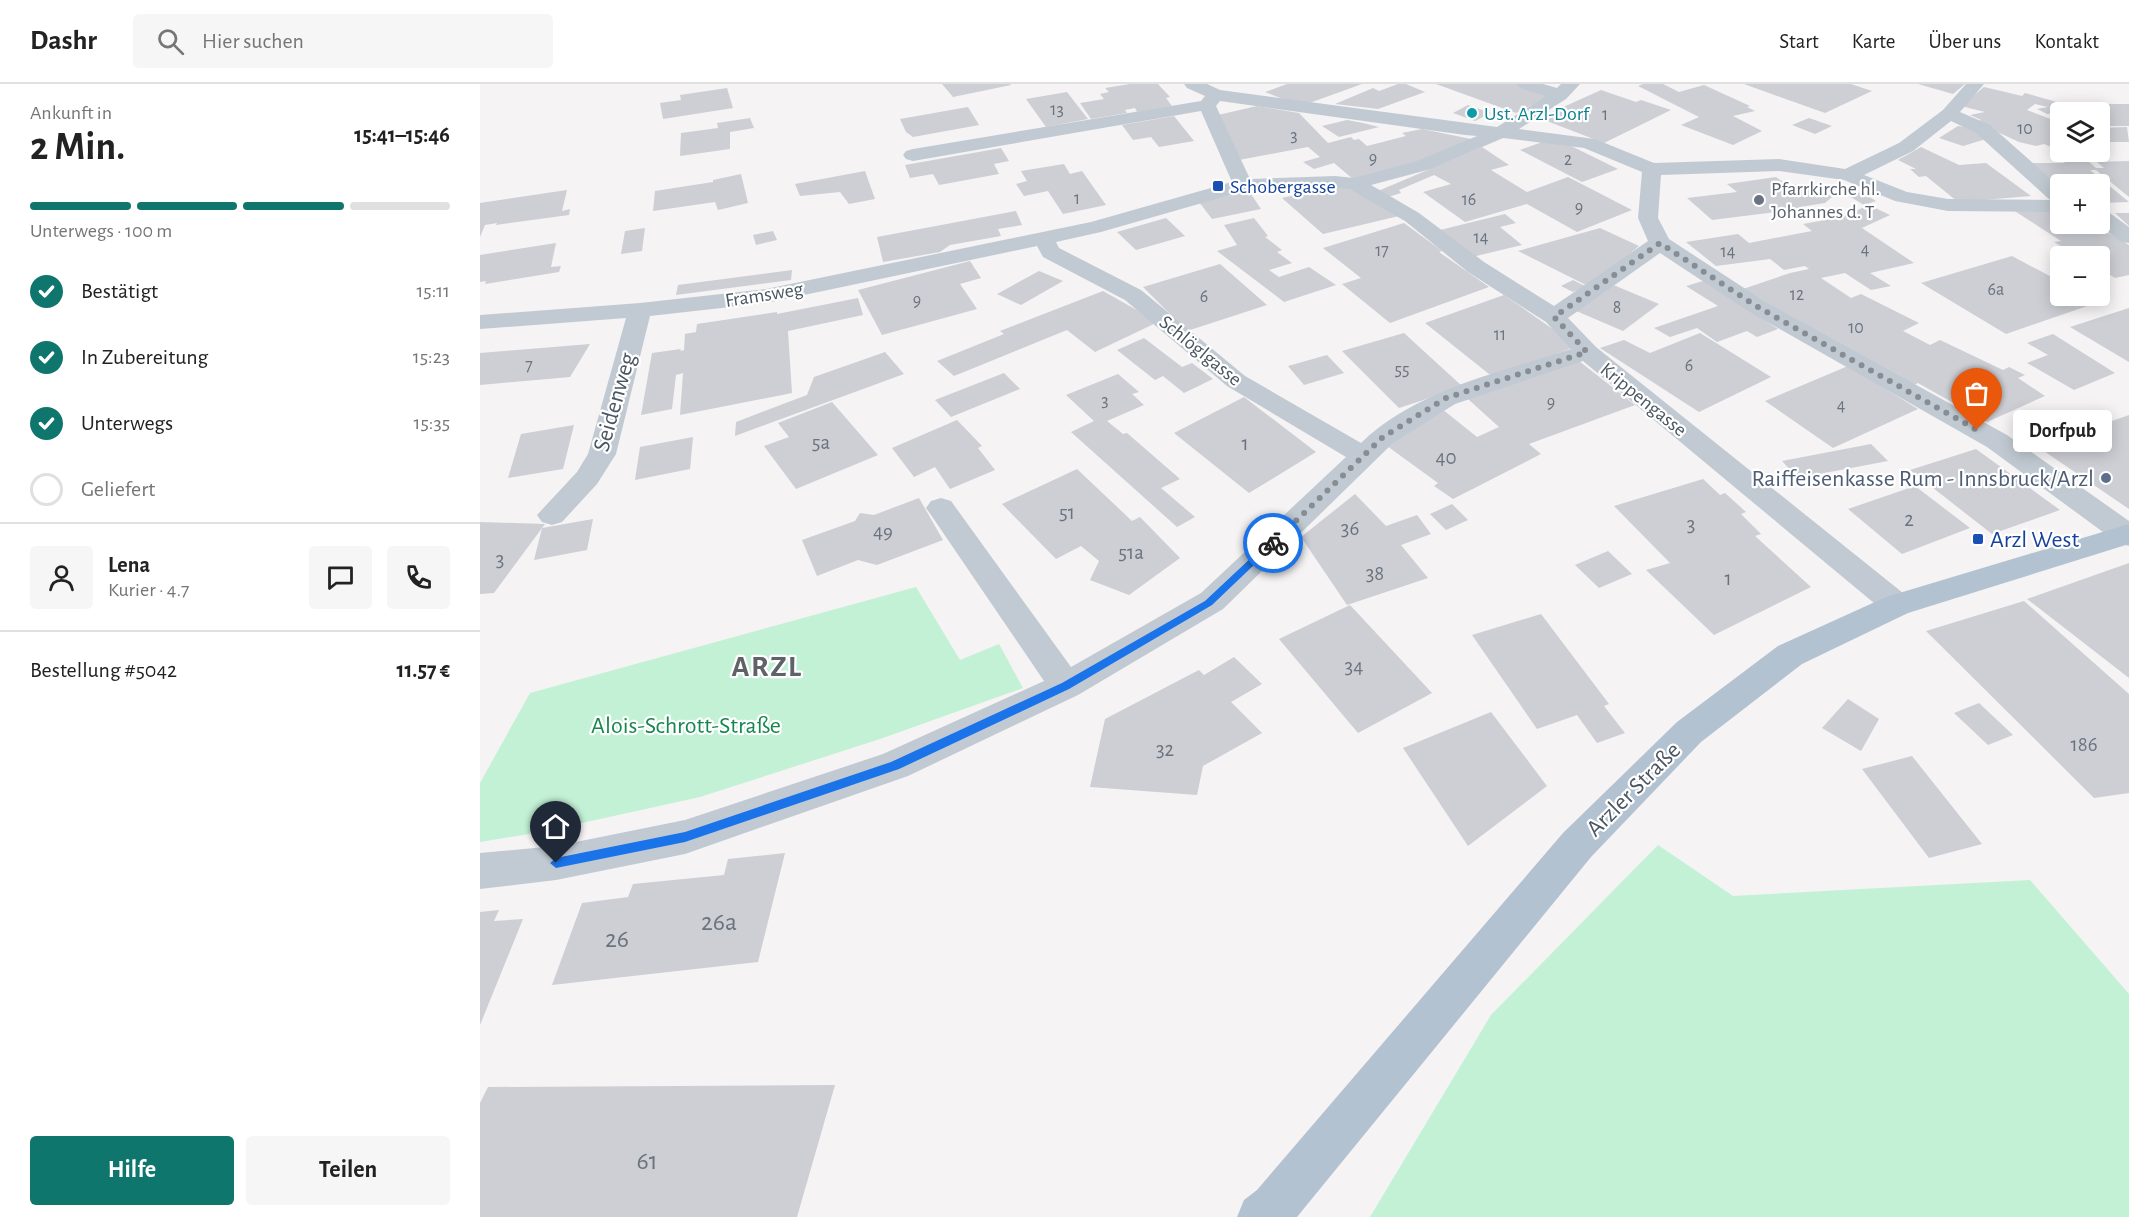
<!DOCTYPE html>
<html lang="de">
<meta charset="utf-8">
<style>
:root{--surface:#fff;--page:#f6f6f6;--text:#222;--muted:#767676;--line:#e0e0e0;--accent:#0f766e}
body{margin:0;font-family:"Alegreya Sans",sans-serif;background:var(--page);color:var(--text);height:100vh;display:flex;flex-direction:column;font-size:22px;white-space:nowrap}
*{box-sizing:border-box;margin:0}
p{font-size:20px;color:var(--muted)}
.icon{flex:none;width:33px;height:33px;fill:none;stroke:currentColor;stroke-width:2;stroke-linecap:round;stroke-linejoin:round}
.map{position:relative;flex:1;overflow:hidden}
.side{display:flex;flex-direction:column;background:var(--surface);width:480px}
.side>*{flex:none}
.fabs{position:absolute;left:1570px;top:18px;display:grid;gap:12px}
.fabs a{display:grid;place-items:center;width:60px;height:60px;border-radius:6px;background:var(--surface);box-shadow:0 3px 15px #0003;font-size:30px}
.pin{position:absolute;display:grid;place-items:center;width:51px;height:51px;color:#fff;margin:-62px -26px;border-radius:50% 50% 50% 0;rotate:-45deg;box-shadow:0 0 6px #0007}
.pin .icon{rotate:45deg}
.courier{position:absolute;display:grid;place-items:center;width:60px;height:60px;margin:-30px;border:4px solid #1a73e8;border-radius:50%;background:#fff;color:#222;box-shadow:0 2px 8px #0007}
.bubble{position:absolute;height:42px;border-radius:6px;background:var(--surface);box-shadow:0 3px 15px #0003;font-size:20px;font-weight:700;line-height:42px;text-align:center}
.overview em{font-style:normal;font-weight:700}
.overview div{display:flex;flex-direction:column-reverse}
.overview{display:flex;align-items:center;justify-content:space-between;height:102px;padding:0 30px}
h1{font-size:39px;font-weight:700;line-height:45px}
.bar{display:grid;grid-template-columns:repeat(4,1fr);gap:9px 6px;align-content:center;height:72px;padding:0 30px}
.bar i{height:8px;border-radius:4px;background:var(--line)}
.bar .current{background:var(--accent)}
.bar p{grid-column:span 4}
.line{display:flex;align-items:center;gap:15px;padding:0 30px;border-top:2px solid var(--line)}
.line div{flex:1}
.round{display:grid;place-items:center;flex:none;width:63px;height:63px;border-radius:6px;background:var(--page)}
ol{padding:0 30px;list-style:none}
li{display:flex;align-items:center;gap:18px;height:66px}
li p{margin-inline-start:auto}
li .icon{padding:6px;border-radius:50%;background:var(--accent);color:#fff;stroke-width:4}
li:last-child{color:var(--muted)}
li i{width:33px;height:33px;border:3px solid var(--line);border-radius:50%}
.primary-button{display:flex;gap:12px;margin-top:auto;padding:12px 30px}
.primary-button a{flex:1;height:69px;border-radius:6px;background:var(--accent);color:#fff;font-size:24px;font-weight:700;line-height:69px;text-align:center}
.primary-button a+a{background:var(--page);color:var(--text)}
header{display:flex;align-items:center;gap:36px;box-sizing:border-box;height:84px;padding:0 30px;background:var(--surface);border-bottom:2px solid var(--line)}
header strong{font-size:28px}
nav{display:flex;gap:33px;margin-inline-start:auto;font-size:21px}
.search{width:420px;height:54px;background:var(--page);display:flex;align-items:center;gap:15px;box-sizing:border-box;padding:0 21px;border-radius:6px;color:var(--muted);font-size:22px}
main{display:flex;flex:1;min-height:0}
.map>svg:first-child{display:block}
.green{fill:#c3f1d5}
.building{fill:#cdcfd5}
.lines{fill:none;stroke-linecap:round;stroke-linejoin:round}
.minor{fill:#c1cad2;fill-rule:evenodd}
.major{fill:#b3c2d1;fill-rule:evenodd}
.route{fill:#1a73e8}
.done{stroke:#868d94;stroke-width:6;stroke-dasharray:0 10.8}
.culture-dot{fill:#0f9aa8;stroke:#fff;stroke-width:2}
.transit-dot{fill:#1a4fb4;stroke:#fff;stroke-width:2}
.worship-dot{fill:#6b7280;stroke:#fff;stroke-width:2}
.service-dot{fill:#5c6f8a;stroke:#fff;stroke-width:2}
.labels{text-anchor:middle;stroke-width:4.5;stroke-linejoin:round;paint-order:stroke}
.far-number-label{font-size:18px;fill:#6b747e}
.far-culture-label{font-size:20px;fill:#0d838f;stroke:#fff;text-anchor:start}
.far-transit-label{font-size:20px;fill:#164399;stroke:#fff;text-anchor:start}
.far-worship-label{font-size:20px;fill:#5b616d;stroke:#fff;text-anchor:start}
.far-street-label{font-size:20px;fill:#4a5661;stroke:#fff}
.number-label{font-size:21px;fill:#6b747e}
.street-label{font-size:24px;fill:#4a5661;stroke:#fff}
.service-label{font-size:24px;fill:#4e5e75;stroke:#fff;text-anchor:end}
.transit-label{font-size:24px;fill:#164399;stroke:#fff;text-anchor:start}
.park-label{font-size:24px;fill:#17864f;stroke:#fff}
.near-number-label{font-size:26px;fill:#6b747e}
.district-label{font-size:30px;font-weight:bold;letter-spacing:1.5px;fill:#5f6368;stroke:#fff}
</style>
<header>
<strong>Dashr</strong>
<div class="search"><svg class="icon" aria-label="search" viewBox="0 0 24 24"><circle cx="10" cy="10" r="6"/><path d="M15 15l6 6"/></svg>Hier suchen</div>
<nav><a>Start</a><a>Karte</a><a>Über uns</a><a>Kontakt</a></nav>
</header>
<main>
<section class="side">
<div class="overview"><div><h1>2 Min.</h1><p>Ankunft in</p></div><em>15:41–15:46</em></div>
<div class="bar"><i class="current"></i><i class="current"></i><i class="current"></i><i></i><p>Unterwegs · 100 m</p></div>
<ol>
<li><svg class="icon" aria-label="check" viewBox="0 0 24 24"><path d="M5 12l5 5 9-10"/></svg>Bestätigt<p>15:11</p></li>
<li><svg class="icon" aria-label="check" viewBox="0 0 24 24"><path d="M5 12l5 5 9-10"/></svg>In Zubereitung<p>15:23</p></li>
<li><svg class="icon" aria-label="check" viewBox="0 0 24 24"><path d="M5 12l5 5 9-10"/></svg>Unterwegs<p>15:35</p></li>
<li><i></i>Geliefert</li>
</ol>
<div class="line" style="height:108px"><a class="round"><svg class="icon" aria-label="person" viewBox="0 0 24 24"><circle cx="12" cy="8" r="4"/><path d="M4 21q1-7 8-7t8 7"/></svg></a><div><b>Lena</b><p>Kurier · 4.7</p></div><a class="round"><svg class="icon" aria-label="chat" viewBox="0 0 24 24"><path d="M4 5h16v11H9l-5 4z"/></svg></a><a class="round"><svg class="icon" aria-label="phone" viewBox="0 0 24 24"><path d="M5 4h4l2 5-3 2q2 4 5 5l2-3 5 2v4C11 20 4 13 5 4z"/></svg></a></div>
<div class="line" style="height:78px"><div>Bestellung #5042</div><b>11.57 €</b></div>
<div class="primary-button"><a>Hilfe</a><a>Teilen</a></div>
</section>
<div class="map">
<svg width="1649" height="1133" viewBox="0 0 1649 1133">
<rect width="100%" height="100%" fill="#f5f3f3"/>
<g class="green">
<polygon points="436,503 480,576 519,560 543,604 400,655 220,713 61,748 0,758 0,699 50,609"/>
<polygon points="1178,761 1253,812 1550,796 1649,910 1649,1133 890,1133 1011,931"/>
</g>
<g class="building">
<polygon points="462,0 530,0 531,1 473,13"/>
<polygon points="650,0 678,0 690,13 686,14 692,22 657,28 655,24 645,26 647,29 611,35 600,19 624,15 620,10 629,8 625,4"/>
<polygon points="807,0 882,0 821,22 785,8"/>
<polygon points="918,0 926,0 945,8 898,25 855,20 893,4 899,7"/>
<polygon points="956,0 1040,0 1072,11 1036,29"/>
<polygon points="1163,0 1183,0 1199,8 1224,1 1270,22 1267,23 1275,27 1253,32 1282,47 1253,61 1201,41 1219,33 1158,2"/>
<polygon points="1264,0 1371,0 1392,7 1345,29"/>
<polygon points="1438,0 1485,0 1473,10"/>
<polygon points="1504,3 1542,12 1545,9 1584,20 1600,28 1567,30 1557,25 1568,23 1555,20 1547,26 1581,39 1581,67 1564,60 1556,62 1539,58 1496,38 1501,36 1490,31 1505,28 1481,22"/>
<polygon points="247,4 253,24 183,35 180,19 201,16 200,11"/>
<polygon points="1121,6 1156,18 1161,16 1191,26 1124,59 1059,34"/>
<polygon points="587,8 608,35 566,43 546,15"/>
<polygon points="1629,20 1649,20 1649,42 1628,42 1620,36 1620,28 1610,28 1605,24"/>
<polygon points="988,21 1011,29 995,37 973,29"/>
<polygon points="777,22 819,29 848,59 871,53 874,56 879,55 887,62 926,52 922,49 942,45 991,55 944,77 873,95 854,79 834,85 823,78 840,73 828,63 759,76 738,31"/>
<polygon points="488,23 499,41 433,53 426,48 420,35"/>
<polygon points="694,32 714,57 679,63 671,53 653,56 642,41"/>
<polygon points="270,34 274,44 250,48 250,65 200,72 201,49 238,44 237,39"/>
<polygon points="1329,34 1352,42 1335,50 1312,41"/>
<polygon points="867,36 883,39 899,43 859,53 842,42"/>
<polygon points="1478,42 1496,45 1506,55 1483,62 1459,54"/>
<polygon points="1647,43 1649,58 1620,58 1620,44"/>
<polygon points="1068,56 1083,58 1138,85 1102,98 1040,66"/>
<polygon points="1002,63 1029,81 1011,86 1047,108 1088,93 1152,126 1097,148 1047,120 985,138 943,108 971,100 954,91 919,106 921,109 908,113 898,107"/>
<polygon points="1441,63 1479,81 1506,79 1551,112 1478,118 1446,92 1439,93 1430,85 1436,85 1418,76"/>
<polygon points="521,64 529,77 514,80 519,90 459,101 453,90 430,94 425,81"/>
<polygon points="1573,68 1584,68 1594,77 1608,77 1616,84 1624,84 1617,78 1649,77 1649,113 1616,86 1610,86 1649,118 1620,119 1620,100 1581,100 1581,107 1550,79 1585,79"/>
<polygon points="584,80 590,90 602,87 626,121 583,130 568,107 544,112 536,100 547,97 541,87"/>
<polygon points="385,87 395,115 369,120 360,108 320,112 315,100"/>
<polygon points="261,90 268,119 238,126 235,118 173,127 175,107 233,98 233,96"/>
<polygon points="1296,93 1307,101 1319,100 1340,103 1352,113 1345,119 1320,123 1322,124 1303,125 1305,127 1232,136 1207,114 1257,108 1247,100"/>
<polygon points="862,101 919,132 843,150 802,114"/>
<polygon points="87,106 82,127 90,125 89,131 16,141 17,139 5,141 0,153 0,119"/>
<polygon points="769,107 781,125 732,135 719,118"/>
<polygon points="1381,108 1396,117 1384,121 1369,112"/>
<polygon points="1389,121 1410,131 1382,144 1434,179 1390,189 1411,202 1391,206 1365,189 1341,194 1371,214 1381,210 1439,239 1423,247 1450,261 1460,256 1523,286 1529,283 1545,291 1538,294 1565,312 1507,338 1438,299 1432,302 1263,205 1310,189 1329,185 1325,182 1304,186 1290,175 1236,182 1206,158 1258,150 1269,159 1332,147 1323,140 1362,133"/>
<polygon points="1581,125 1581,140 1613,140 1649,161 1649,191 1635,194 1620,185 1620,172 1598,172 1574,158 1581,157 1533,126"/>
<polygon points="536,127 542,141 518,145 521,152 470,161 460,168 403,178 397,153"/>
<polygon points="1635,129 1649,129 1649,142"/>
<polygon points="1025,130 1036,139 1020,143 1042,161 992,173 960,146"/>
<polygon points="686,134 705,152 656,166 637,148"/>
<polygon points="774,134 788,152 785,153 802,166 797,168 812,179 789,186 799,193 829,183 856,201 804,218 737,167 757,161 744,141"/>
<polygon points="924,139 962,167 959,168 1009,203 910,239 862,200 881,194 843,164"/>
<polygon points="165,144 162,167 141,170 145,147"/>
<polygon points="1120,144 1159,162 1110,203 1038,167"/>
<polygon points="293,147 297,156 276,161 273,151"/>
<polygon points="76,159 71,183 81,182 79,188 5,200 6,197 0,198 0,171"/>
<polygon points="1532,172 1581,198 1581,212 1607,212 1619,218 1526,250 1441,199"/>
<polygon points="490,177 501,194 480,200 497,225 402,251 378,206"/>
<polygon points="740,180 787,221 707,247 663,203"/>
<polygon points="312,186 311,196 196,211 198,201"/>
<polygon points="559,187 583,197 541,221 517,210"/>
<polygon points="1093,196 1105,202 1093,208 1081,202"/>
<polygon points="1223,197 1269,226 1298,245 1277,253 1267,247 1237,258 1217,244 1190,253 1174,244 1238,222 1206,202"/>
<polygon points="1131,200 1179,220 1143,247 1094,226"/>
<polygon points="623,207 678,238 615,268 587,246 474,292 457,277 524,250 520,247"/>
<polygon points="1024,211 1097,262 1014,294 945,239"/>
<polygon points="378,214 383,231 308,247 312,309 200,331 203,289 196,291 192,325 161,331 172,269 201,265 200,267 204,266 205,250 216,248 217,240 297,228 297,230"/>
<polygon points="1649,224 1649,278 1590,243"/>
<polygon points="924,249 983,303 919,324 862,267"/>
<polygon points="1220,249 1291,293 1219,328 1120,264 1144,256 1170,269"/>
<polygon points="1573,250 1635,289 1594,306 1547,279 1568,271 1547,259"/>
<polygon points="664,254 702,283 712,279 733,295 704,309 683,292 675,296 637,266"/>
<polygon points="110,260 90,293 0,301 0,269"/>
<polygon points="405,268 424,290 255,352 256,338 327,311 334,293"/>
<polygon points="847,271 864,289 824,301 808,282"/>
<polygon points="1099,277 1155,321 1049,360 1061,370 973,415 954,402 958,399 903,359 962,325 997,353 1019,343 988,315"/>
<polygon points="1368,282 1438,325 1353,364 1285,317"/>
<polygon points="524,289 540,305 471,333 455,316"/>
<polygon points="638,290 659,308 652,310 664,321 627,337 643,350 647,349 700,395 681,404 715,433 697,443 591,348 614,337 586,311"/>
<polygon points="764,313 836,368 769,409 694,349"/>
<polygon points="352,318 398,371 316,405 284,362 309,353 298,339"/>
<polygon points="1649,331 1649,425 1558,363"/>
<polygon points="477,336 502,362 498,364 515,386 470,405 455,383 434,393 412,364"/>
<polygon points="94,341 83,385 28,394 41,350"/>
<polygon points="213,353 210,385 155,396 160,363"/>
<polygon points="1391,360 1408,377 1318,394 1302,377"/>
<polygon points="1496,365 1580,426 1512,450 1430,386"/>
<polygon points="597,385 652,437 660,433 700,474 649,511 610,496 619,477 601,462 576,475 522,420"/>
<polygon points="1223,395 1240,411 1245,409 1266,428 1261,430 1281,450 1275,452 1331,503 1234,551 1166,486 1190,479 1134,422"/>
<polygon points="1435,402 1490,444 1422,470 1368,425"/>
<polygon points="875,410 906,442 937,431 951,450 921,461 948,494 867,521 821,453"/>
<polygon points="439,414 463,456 397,481 378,476 337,492 322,456 375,437 380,429 394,431"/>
<polygon points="972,420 988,436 966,446 950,430"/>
<polygon points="113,435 107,466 54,476 62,444"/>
<polygon points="0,438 65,440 14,509 0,510"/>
<polygon points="1128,467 1152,490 1119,504 1095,481"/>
<polygon points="1649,479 1649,594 1547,515"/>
<polygon points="1544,517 1649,610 1649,709 1614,714 1446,547"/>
<polygon points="870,521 952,609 878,649 799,555"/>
<polygon points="1061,530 1129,620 1124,622 1145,649 1117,659 1097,631 1057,645 992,551"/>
<polygon points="754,573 782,600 751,618 782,649 723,682 717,711 610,703 625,635 719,586 724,591"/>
<polygon points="1368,615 1399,635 1381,667 1342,644"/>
<polygon points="1499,619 1533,651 1508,661 1474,629"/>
<polygon points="1011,628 1067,702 988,762 923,664"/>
<polygon points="1432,672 1502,760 1449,774 1382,685"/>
<polygon points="305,769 278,878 72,901 102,819 148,813 153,800 244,791 248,775"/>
<polygon points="19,826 14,837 43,835 0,941 0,828"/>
<polygon points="355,1001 317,1133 0,1133 0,1019 8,1003"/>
</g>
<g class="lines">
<g class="minor">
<path d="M704,0H727L740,6L1017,43L1066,12L1040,4L1037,0H1063L1077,4L1081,0H1100L1086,15L1039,45L1115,55L1174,79L1299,75L1365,85L1419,59L1463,26L1486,0H1504L1480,28L1510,41L1581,104V128L1468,127L1415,117L1364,96L1299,87L1181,91L1178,134L1189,155L1284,217L1527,351L1649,437V462L1638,459L1507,363L1268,227L1180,169L1088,234L1116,263L1428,513L1433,521L1428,529L1417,533L1406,529L1103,277L975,320L913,359L743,525L598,611L428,692L205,770L76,796L0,805V769L76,762L205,736L403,670L564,597L451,431L446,424L451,417L461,414L471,417L591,583L721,509L866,373L747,302L645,216L563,173L557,162L286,219L170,232L136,370L117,400L82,438L72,441L62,438L57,431L97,388L108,370L146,234L0,245V231L160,219L286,205L611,138L752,98L721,27L433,77L426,75L423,71L426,67L433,65L721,17L725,12L707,4ZM740,17L985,51L997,52L937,77L874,94L855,92L770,95L736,22ZM1471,37L1496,49L1570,116L1468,115L1427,108L1384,91L1433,67ZM1023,54L1104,64L1162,88L1158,134L1168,157L1074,222L1004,178L939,129L891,101L951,85ZM855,104L869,105L925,137L988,188L1066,238L1091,265C1019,289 938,305 881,359L765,292L661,206L579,164L576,158L621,148L764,107Z"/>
<polygon points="1620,125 1627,127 1649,143 1649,159 1641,158 1618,140 1620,140"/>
</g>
<polygon class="major" points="1649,440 1649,460 1428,529 1322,580 1221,658 1111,773 817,1133 757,1133 764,1116 777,1106 1083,749 1197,638 1298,562 1406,513"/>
</g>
<polygon class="route" points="789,457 797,459 732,521 589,605 419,685 205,758 76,784 70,779 76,774 205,748 411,678 582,599 725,517"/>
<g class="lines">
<polyline class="done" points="793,459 903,353 966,314 1107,268 1074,233 1180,159 1276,222 1497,346"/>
</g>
<circle class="culture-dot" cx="992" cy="29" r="6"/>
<g class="transit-dot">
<rect x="732" y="96" width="12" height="12" rx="3"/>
<rect x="1492" y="449" width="12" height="12" rx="3"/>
</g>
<circle class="worship-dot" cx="1279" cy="116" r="6"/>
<circle class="service-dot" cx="1626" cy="394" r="6"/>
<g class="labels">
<g class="far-number-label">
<text x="577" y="31">13</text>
<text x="1125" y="36">1</text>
<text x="1545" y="50">10</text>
<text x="814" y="57">3</text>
<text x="893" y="80">9</text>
<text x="1088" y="81">2</text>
<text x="597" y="120">1</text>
<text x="989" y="121">16</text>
<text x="1099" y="129">9</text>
<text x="1001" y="159">14</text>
<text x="1385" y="171">4</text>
<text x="902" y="172">17</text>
<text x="1248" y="173">14</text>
<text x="1516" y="211">6a</text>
<text x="1317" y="216">12</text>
<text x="724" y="218">6</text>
<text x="437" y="222">9</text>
<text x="1137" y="229">8</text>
<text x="1376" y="249">10</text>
<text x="1020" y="256">11</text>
<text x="49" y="287">7</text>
<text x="1209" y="287">6</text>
<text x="922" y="291">55</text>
<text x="625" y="322">3</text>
<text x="1071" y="324">9</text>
<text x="1361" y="327">4</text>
</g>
<g class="far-culture-label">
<text x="1004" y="36">Ust. Arzl-Dorf</text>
</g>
<g class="far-transit-label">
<text x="750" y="109">Schobergasse</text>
</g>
<g class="far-worship-label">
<text x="1291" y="111">Pfarrkirche hl.<tspan x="1291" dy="23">Johannes d. T</tspan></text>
</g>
<g class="far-street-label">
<text transform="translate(284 210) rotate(-9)" y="7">Framsweg</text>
<text transform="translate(721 266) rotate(39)" y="7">Schlöglgasse</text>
<text transform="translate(1164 315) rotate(39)" y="7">Krippengasse</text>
</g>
<g class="number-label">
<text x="341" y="365">5a</text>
<text x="765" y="366">1</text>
<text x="966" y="380">40</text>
<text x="587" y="435">51</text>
<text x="1429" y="442">2</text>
<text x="1211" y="447">3</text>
<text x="870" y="451">36</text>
<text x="403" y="454">49</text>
<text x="651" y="475">51a</text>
<text x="20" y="482">3</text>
<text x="895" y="496">38</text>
<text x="1248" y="501">1</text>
<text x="874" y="589">34</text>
<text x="1604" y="667">186</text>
<text x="685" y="672">32</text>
</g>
<g class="street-label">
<text transform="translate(134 318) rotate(-74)" y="8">Seidenweg</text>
<text transform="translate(1153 705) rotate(-45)" y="8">Arzler Straße</text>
</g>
<g class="service-label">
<text x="1614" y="402">Raiffeisenkasse Rum - Innsbruck/Arzl</text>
</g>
<g class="transit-label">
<text x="1510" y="463">Arzl West</text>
</g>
<g class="park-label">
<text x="206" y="649">Alois-Schrott-Straße</text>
</g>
<g class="near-number-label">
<text x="239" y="846">26a</text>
<text x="137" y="863">26</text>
<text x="167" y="1085">61</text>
</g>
<g class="district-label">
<text x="287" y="592">ARZL</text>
</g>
</g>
</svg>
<div class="fabs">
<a><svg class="icon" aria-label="layers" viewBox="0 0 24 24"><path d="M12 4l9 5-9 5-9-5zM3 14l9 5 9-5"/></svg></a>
<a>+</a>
<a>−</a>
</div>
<div class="pin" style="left:1497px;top:346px;background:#ea580c"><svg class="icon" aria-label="bag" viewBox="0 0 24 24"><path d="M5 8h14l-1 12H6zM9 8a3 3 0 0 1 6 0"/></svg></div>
<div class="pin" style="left:76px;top:779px;background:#1f2937"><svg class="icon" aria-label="home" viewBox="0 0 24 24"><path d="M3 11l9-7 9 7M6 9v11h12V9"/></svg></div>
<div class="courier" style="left:793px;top:459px"><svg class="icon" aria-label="bike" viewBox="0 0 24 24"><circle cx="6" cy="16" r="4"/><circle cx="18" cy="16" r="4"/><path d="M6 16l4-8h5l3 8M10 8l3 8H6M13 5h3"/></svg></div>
<div class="bubble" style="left:1533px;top:326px;width:99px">Dorfpub</div>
</div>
</main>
